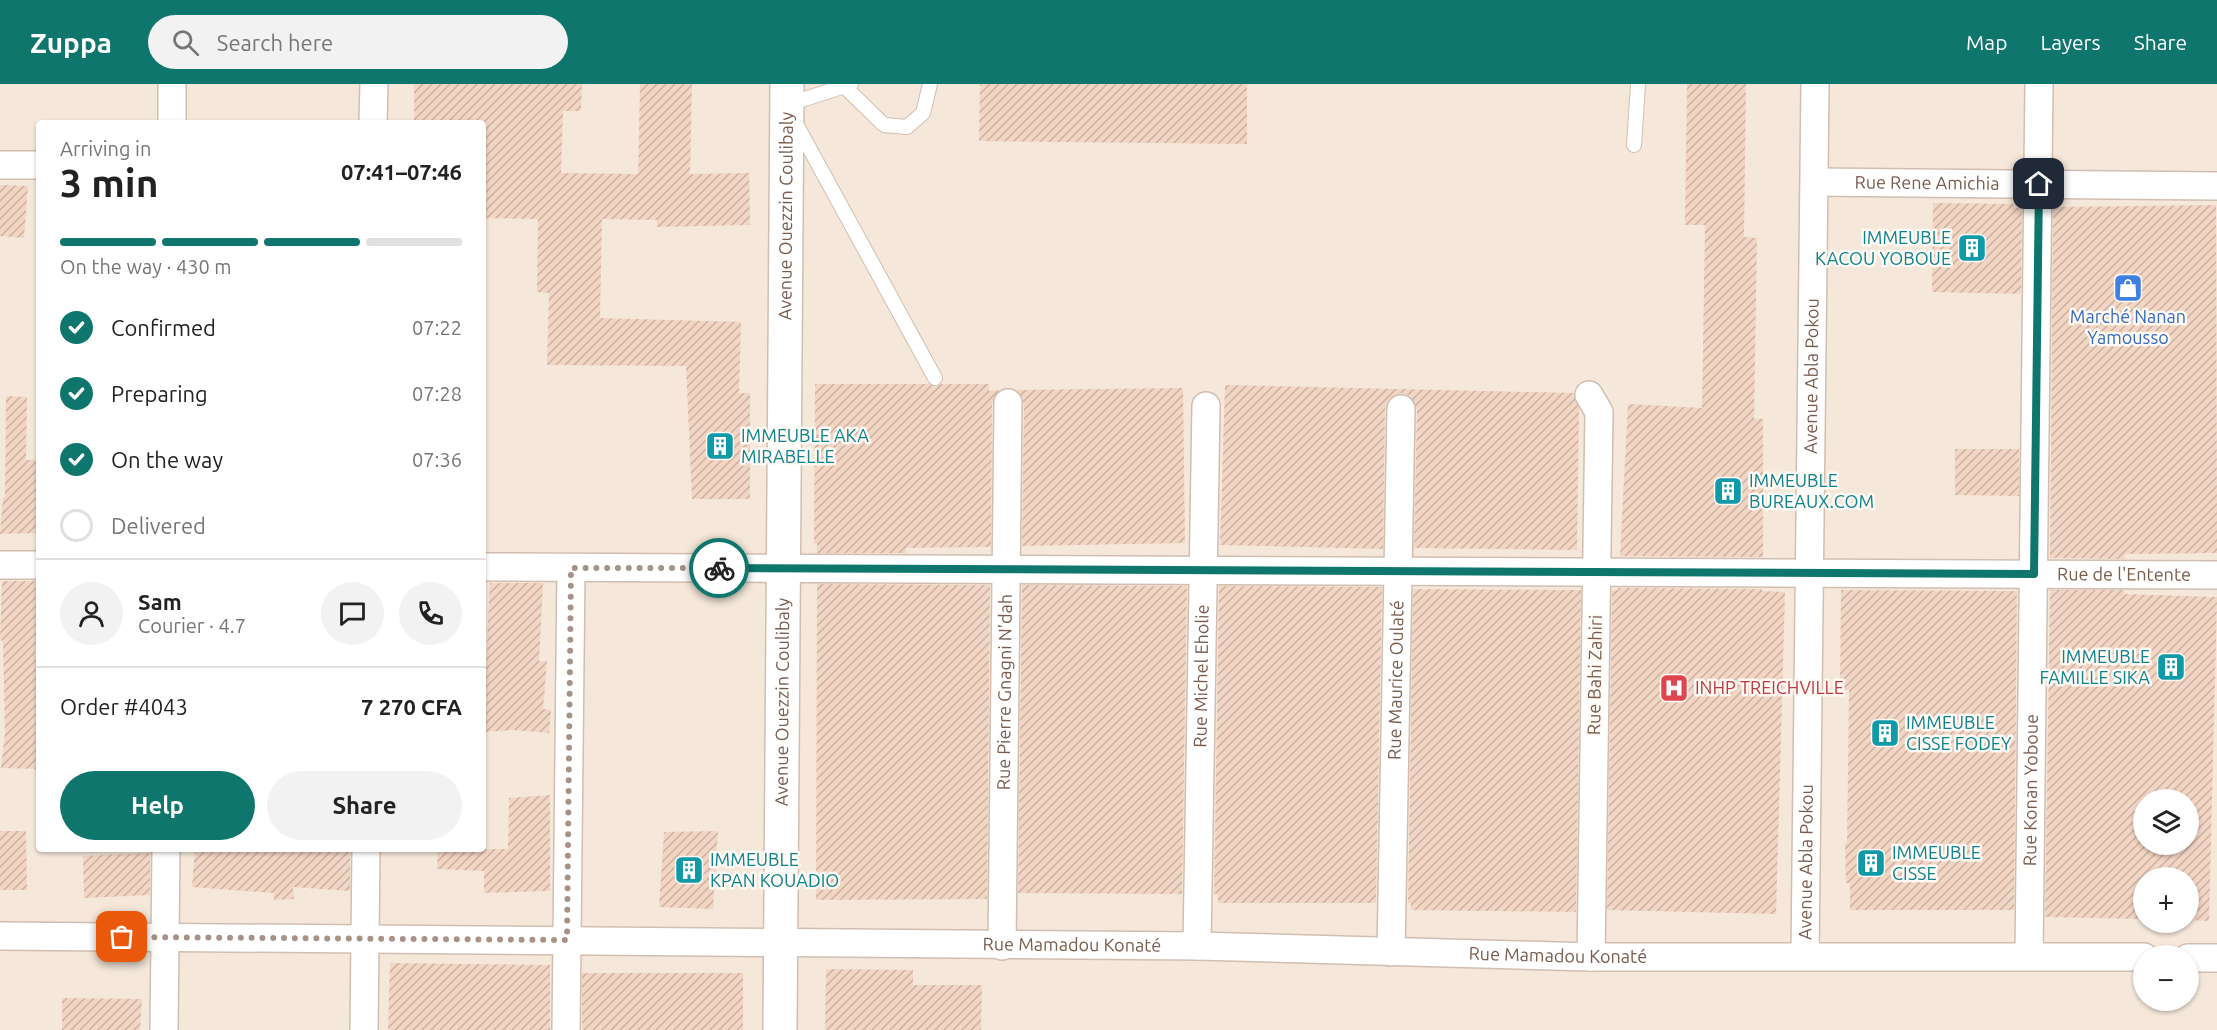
<!DOCTYPE html>
<meta charset="utf-8">
<style>
:root{--surface:#fff;--page:#f2f2f2;--text:#222;--muted:#767676;--line:#e0e0e0;--accent:#0f766e}
body{margin:0;font-family:Ubuntu,sans-serif;background:var(--page);color:var(--text);height:100vh;display:flex;flex-direction:column;font-size:22px;white-space:nowrap}
*{box-sizing:border-box;margin:0}
p{font-size:20px;color:var(--muted)}
.icon{flex:none;width:33px;height:33px;fill:none;stroke:currentColor;stroke-width:2;stroke-linecap:round;stroke-linejoin:round}
.map{position:relative;flex:1;overflow:hidden}
.panel{position:absolute;left:36px;top:36px;width:450px;height:732px;display:flex;flex-direction:column;background:var(--surface);border-radius:6px;box-shadow:0 2px 4px #0004}
.panel>*{flex:none}
.fabs{position:absolute;left:2133px;top:705px;display:grid;gap:12px}
.fabs a{display:grid;place-items:center;width:66px;height:66px;border-radius:50%;background:var(--surface);box-shadow:0 2px 4px #0004;font-size:30px}
.pin{position:absolute;display:grid;place-items:center;width:51px;height:51px;color:#fff;margin:-26px;border-radius:12px;box-shadow:0 3px 9px #0006}
.courier{position:absolute;display:grid;place-items:center;width:60px;height:60px;margin:-30px;border:4px solid #0f766e;border-radius:50%;background:#fff;color:#222;box-shadow:0 2px 8px #0007}
.head em{font-style:normal;font-weight:600}
.head div{display:flex;flex-direction:column-reverse}
.head{display:flex;align-items:center;justify-content:space-between;height:102px;padding:0 24px}
h1{font-size:39px;font-weight:600;line-height:45px}
.bar{display:grid;grid-template-columns:repeat(4,1fr);gap:9px 6px;align-content:center;height:72px;padding:0 24px}
.bar i{height:8px;border-radius:4px;background:var(--line)}
.bar .current{background:var(--accent)}
.bar p{grid-column:span 4}
.line{display:flex;align-items:center;gap:15px;padding:0 24px;border-top:2px solid var(--line)}
.line div{flex:1}
.round{display:grid;place-items:center;flex:none;width:63px;height:63px;border-radius:32px;background:var(--page)}
ol{padding:0 24px;list-style:none}
li{display:flex;align-items:center;gap:18px;height:66px}
li p{margin-inline-start:auto}
li .icon{padding:6px;border-radius:50%;background:var(--accent);color:#fff;stroke-width:4}
li:last-child{color:var(--muted)}
li i{width:33px;height:33px;border:3px solid var(--line);border-radius:50%}
.action{display:flex;gap:12px;margin-top:auto;padding:12px 24px}
.action a{flex:1;height:69px;border-radius:36px;background:var(--accent);color:#fff;font-size:24px;font-weight:600;line-height:69px;text-align:center}
.action a+a{background:var(--page);color:var(--text)}
header{display:flex;align-items:center;gap:36px;box-sizing:border-box;height:84px;padding:0 30px;background:var(--accent);color:#fff}
header strong{font-size:28px}
nav{display:flex;gap:33px;margin-inline-start:auto;font-size:21px}
.search{width:420px;height:54px;background:var(--page);display:flex;align-items:center;gap:15px;box-sizing:border-box;padding:0 21px;border-radius:33px;color:var(--muted);font-size:22px}
.map>svg:first-child{display:block}
.residential{fill:#f5e8da;fill-rule:evenodd}
.building{fill:url(#building-hatch);fill-rule:evenodd}
.lines{fill:none;stroke-linecap:round;stroke-linejoin:round}
.service-casing{stroke:#d1beb0;stroke-width:16}
.minor-casing{stroke:#d1beb0;stroke-width:30}
.tertiary-casing{stroke:#d1beb0;stroke-width:36}
.service{stroke:#fff;stroke-width:14}
.minor{stroke:#fff;stroke-width:27}
.tertiary{stroke:#fff;stroke-width:33}
.done{stroke:#a89285;stroke-width:6;stroke-dasharray:0 10.8}
.route{stroke:#0f766e;stroke-width:8}
.labels{text-anchor:middle;stroke-width:5;stroke-linejoin:round;paint-order:stroke}
.street-label{font-size:18px;fill:#7a5c4d;stroke:#fffaf3}
.culture-label{font-size:18px;fill:#0d838f;stroke:#fffaf3;text-anchor:start}
.shop-label{font-size:18px;fill:#366cbe;stroke:#fffaf3}
.health-label{font-size:18px;fill:#be3a42;stroke:#fffaf3;text-anchor:start}
</style>
<header>
<strong>Zuppa</strong>
<div class="search"><svg class="icon" aria-label="search" viewBox="0 0 24 24"><circle cx="10" cy="10" r="6"/><path d="M15 15l6 6"/></svg>Search here</div>
<nav><a>Map</a><a>Layers</a><a>Share</a></nav>
</header>
<div class="map">
<svg width="2217" height="946" viewBox="0 0 2217 946">
<defs>
<pattern id="building-hatch" width="6" height="6" patternUnits="userSpaceOnUse" patternTransform="scale(1.5)"><rect width="6" height="6" fill="#f3d5c3"/><path d="M-1 1l2-2M0 6l6-6M5 7l2-2" fill="none" stroke="#cab0a1"/></pattern>
</defs>
<rect width="100%" height="100%" fill="#fdf6ec"/>
<path class="residential" d="M0,0H2217V946H0ZM39,39H483V765H39ZM2144,716H2188V760H2144ZM2144,794H2188V838H2144ZM2144,872H2188V916H2144Z"/>
<g class="building">
<polygon points="414,0 582,0 581,27 563,27 561,89 638,90 640,0 692,0 690,90 749,89 750,141 657,143 657,136 602,135 600,234 741,238 739,309 750,309 750,415 692,415 686,282 547,281 549,209 537,208 538,135 483,134 483,39 414,39"/>
<polygon points="980,0 1247,0 1247,60 979,57"/>
<polygon points="1687,0 1746,0 1744,153 1757,154 1754,335 1763,335 1763,473 1620,472 1628,320 1702,324 1705,141 1685,141"/>
<polygon points="0,101 28,102 24,154 0,152"/>
<polygon points="1933,119 2014,120 2014,124 2022,123 2021,210 1932,208"/>
<polygon points="2216,121 2217,469 2125,470 2125,475 2050,474 2053,123"/>
<polygon points="815,300 929,300 935,303 941,300 989,300 989,307 999,306 992,319 991,463 906,464 906,469 817,469 817,460 814,460"/>
<polygon points="1225,301 1574,309 1579,325 1577,466 1414,464 1417,325 1410,312 1401,309 1388,316 1385,325 1383,465 1220,461"/>
<polygon points="1183,304 1185,459 1022,462 1024,319 1017,306"/>
<polygon points="6,312 27,313 26,376 39,376 39,449 0,450 3,413 5,414"/>
<polygon points="1955,365 2019,365 2019,412 1955,411"/>
<polygon points="2,497 39,497 35,572 39,572 39,685 1,684 5,650 3,557 0,556"/>
<polygon points="490,499 543,499 539,577 547,577 543,625 551,626 549,649 513,646 483,648 483,582 486,582"/>
<polygon points="817,500 990,501 987,815 816,816"/>
<polygon points="1022,501 1187,502 1182,810 1018,809"/>
<polygon points="1219,502 1382,503 1376,819 1218,819 1218,810 1214,810"/>
<polygon points="1618,504 1762,505 1762,507 1785,508 1776,830 1607,826 1612,506 1618,506"/>
<polygon points="1413,505 1581,506 1576,828 1411,826 1411,819 1408,819"/>
<polygon points="1841,506 2017,507 2014,826 1850,826 1850,799 1846,799 1845,759 1847,759 1849,606 1840,606"/>
<path d="M2050,506H2124V510L2217,513L2209,837L2188,836V794H2144V835L2045,833ZM2144,716H2188V760H2144Z"/>
<polygon points="550,711 550,807 484,809 484,787 437,785 438,765 508,765 509,714"/>
<polygon points="0,747 26,747 27,806 0,806"/>
<polygon points="718,747 713,825 659,823 664,748"/>
<polygon points="195,765 350,765 350,807 293,803 294,815 274,816 274,809 192,803"/>
<polygon points="150,769 150,811 84,814 83,772"/>
<polygon points="390,879 550,881 550,946 388,946"/>
<polygon points="826,885 913,886 913,901 982,901 981,946 825,946"/>
<rect x="582" y="889" width="161" height="57"/>
<polygon points="62,914 142,915 140,946 62,946"/>
</g>
<g class="lines">
<g class="service-casing">
<g id="service">
<polyline points="845,3 884,41 907,43 923,29 930,0"/>
<polyline points="786,21 851,0"/>
<polyline points="795,38 935,294"/>
<polyline points="1634,61 1638,0"/>
</g>
</g>
<g class="minor-casing">
<g id="minor">
<polyline points="172,39 172,0"/>
<polyline points="373,39 374,0"/>
<polyline points="0,81 39,81"/>
<path id="s1" d="M1816,98L2217,102"/>
<polyline points="1589,311 1599,328 1591,873"/>
<polyline points="0,481 39,481"/>
<path id="s2" d="M483,483L2217,491"/>
<path id="s3" d="M0,852L1197,862L1591,873H2144"/>
<path id="s4" d="M1002,862L1008,319"/>
<path id="s5" d="M1197,862L1206,322"/>
<path id="s6" d="M1391,868L1401,325"/>
<path id="s7" d="M2029,871L2039,0"/>
<path id="s8" d="M1805,872L1815,0"/>
<polyline points="2188,874 2217,874"/>
<polyline points="164,946 166,765"/>
<polyline points="364,946 366,765"/>
<polyline points="566,946 571,484"/>
</g>
</g>
<g class="tertiary-casing">
<g id="tertiary">
<path id="s9" d="M780,946L787,0"/>
</g>
</g>
<use href="#service" class="service"/>
<use href="#minor" class="minor"/>
<use href="#tertiary" class="tertiary"/>
</g>
<g class="lines">
<polyline class="done" points="122,853 567,856 571,484 719,484"/>
<polyline class="route" points="719,484 2034,490 2039,100"/>
</g>
<defs>
<g id="building-square" transform="scale(1.5)"><rect x="-9" y="-9" width="18" height="18" rx="4" fill="#0f9aa8" stroke="#fffaf3"/><path d="M-4-6H4V6H1V3H-1V6H-4ZM-2.5-4.3h1.7v1.8h-1.7ZM.8-4.3h1.7v1.8H.8ZM-2.5-1h1.7V.8h-1.7ZM.8-1h1.7V.8H.8Z" fill="#fff"/></g>
<g id="shop-square" transform="scale(1.5)"><rect x="-9" y="-9" width="18" height="18" rx="4" fill="#3f7fe0" stroke="#fffaf3"/><path d="M-5-2.5h2.3a2.7 3.5 0 0 1 5.4 0H5L5.5 6h-11ZM-1.5-2.5h3a1.5 2.3 0 0 0-3 0Z" fill="#fff"/></g>
<g id="hospital-square" transform="scale(1.5)"><rect x="-9" y="-9" width="18" height="18" rx="4" fill="#e0444e" stroke="#fffaf3"/><path d="M-5-5h3v3.5h4V-5h3V5h-3V1.5h-4V5h-3Z" fill="#fff"/></g>
</defs>
<g fill-rule="evenodd">
<use href="#building-square" x="1972" y="164"/>
<use href="#shop-square" x="2128" y="204"/>
<use href="#building-square" x="720" y="362"/>
<use href="#building-square" x="1728" y="407"/>
<use href="#building-square" x="2171" y="583"/>
<use href="#hospital-square" x="1674" y="604"/>
<use href="#building-square" x="1885" y="649"/>
<use href="#building-square" x="1871" y="779"/>
<use href="#building-square" x="689" y="786"/>
</g>
<g class="labels">
<g class="street-label">
<text dy="6" stroke="none"><textPath href="#s1" startOffset="111">Rue Rene Amichia</textPath></text>
<text dy="6" stroke="none"><textPath href="#s9" startOffset="814">Avenue Ouezzin Coulibaly</textPath></text>
<text dy="6" stroke="none"><textPath href="#s8" startOffset="580">Avenue Abla Pokou</textPath></text>
<text dy="6" stroke="none"><textPath href="#s2" startOffset="1641">Rue de l'Entente</textPath></text>
<text transform="translate(1595 591) rotate(-89)" y="6">Rue Bahi Zahiri</text>
<text dy="6" stroke="none"><textPath href="#s5" startOffset="270">Rue Michel Eholie</textPath></text>
<text dy="6" stroke="none"><textPath href="#s6" startOffset="272">Rue Maurice Oulaté</textPath></text>
<text dy="6" stroke="none"><textPath href="#s4" startOffset="254">Rue Pierre Gnagni N'dah</textPath></text>
<text dy="6" stroke="none"><textPath href="#s9" startOffset="328">Avenue Ouezzin Coulibaly</textPath></text>
<text dy="6" stroke="none"><textPath href="#s7" startOffset="165">Rue Konan Yoboue</textPath></text>
<text dy="6" stroke="none"><textPath href="#s8" startOffset="94">Avenue Abla Pokou</textPath></text>
<text dy="6" stroke="none"><textPath href="#s3" startOffset="1072">Rue Mamadou Konaté</textPath></text>
<text dy="6" stroke="none"><textPath href="#s3" startOffset="1558">Rue Mamadou Konaté</textPath></text>
</g>
<g class="culture-label">
<text x="1951" y="160" text-anchor="end">IMMEUBLE<tspan x="1951" dy="21">KACOU YOBOUE</tspan></text>
<text x="741" y="358">IMMEUBLE AKA<tspan x="741" dy="21">MIRABELLE</tspan></text>
<text x="1749" y="403">IMMEUBLE<tspan x="1749" dy="21">BUREAUX.COM</tspan></text>
<text x="2150" y="579" text-anchor="end">IMMEUBLE<tspan x="2150" dy="21">FAMILLE SIKA</tspan></text>
<text x="1906" y="645">IMMEUBLE<tspan x="1906" dy="21">CISSE FODEY</tspan></text>
<text x="1892" y="775">IMMEUBLE<tspan x="1892" dy="21">CISSE</tspan></text>
<text x="710" y="782">IMMEUBLE<tspan x="710" dy="21">KPAN KOUADIO</tspan></text>
</g>
<g class="shop-label">
<text x="2128" y="239">Marché Nanan<tspan x="2128" dy="21">Yamousso</tspan></text>
</g>
<g class="health-label">
<text x="1695" y="610">INHP TREICHVILLE</text>
</g>
</g>
</svg>
<div class="fabs">
<a><svg class="icon" aria-label="layers" viewBox="0 0 24 24"><path d="M12 4l9 5-9 5-9-5zM3 14l9 5 9-5"/></svg></a>
<a>+</a>
<a>−</a>
</div>
<div class="pin" style="left:122px;top:853px;background:#ea580c"><svg class="icon" aria-label="bag" viewBox="0 0 24 24"><path d="M5 8h14l-1 12H6zM9 8a3 3 0 0 1 6 0"/></svg></div>
<div class="pin" style="left:2039px;top:100px;background:#1f2937"><svg class="icon" aria-label="home" viewBox="0 0 24 24"><path d="M3 11l9-7 9 7M6 9v11h12V9"/></svg></div>
<div class="courier" style="left:719px;top:484px"><svg class="icon" aria-label="bike" viewBox="0 0 24 24"><circle cx="6" cy="16" r="4"/><circle cx="18" cy="16" r="4"/><path d="M6 16l4-8h5l3 8M10 8l3 8H6M13 5h3"/></svg></div>
<section class="panel">
<div class="head"><div><h1>3 min</h1><p>Arriving in</p></div><em>07:41–07:46</em></div>
<div class="bar"><i class="current"></i><i class="current"></i><i class="current"></i><i></i><p>On the way · 430 m</p></div>
<ol>
<li><svg class="icon" aria-label="check" viewBox="0 0 24 24"><path d="M5 12l5 5 9-10"/></svg>Confirmed<p>07:22</p></li>
<li><svg class="icon" aria-label="check" viewBox="0 0 24 24"><path d="M5 12l5 5 9-10"/></svg>Preparing<p>07:28</p></li>
<li><svg class="icon" aria-label="check" viewBox="0 0 24 24"><path d="M5 12l5 5 9-10"/></svg>On the way<p>07:36</p></li>
<li><i></i>Delivered</li>
</ol>
<div class="line" style="height:108px"><a class="round"><svg class="icon" aria-label="person" viewBox="0 0 24 24"><circle cx="12" cy="8" r="4"/><path d="M4 21q1-7 8-7t8 7"/></svg></a><div><b>Sam</b><p>Courier · 4.7</p></div><a class="round"><svg class="icon" aria-label="chat" viewBox="0 0 24 24"><path d="M4 5h16v11H9l-5 4z"/></svg></a><a class="round"><svg class="icon" aria-label="phone" viewBox="0 0 24 24"><path d="M5 4h4l2 5-3 2q2 4 5 5l2-3 5 2v4C11 20 4 13 5 4z"/></svg></a></div>
<div class="line" style="height:78px"><div>Order #4043</div><b>7 270 CFA</b></div>
<div class="action"><a>Help</a><a>Share</a></div>
</section>
</div>
